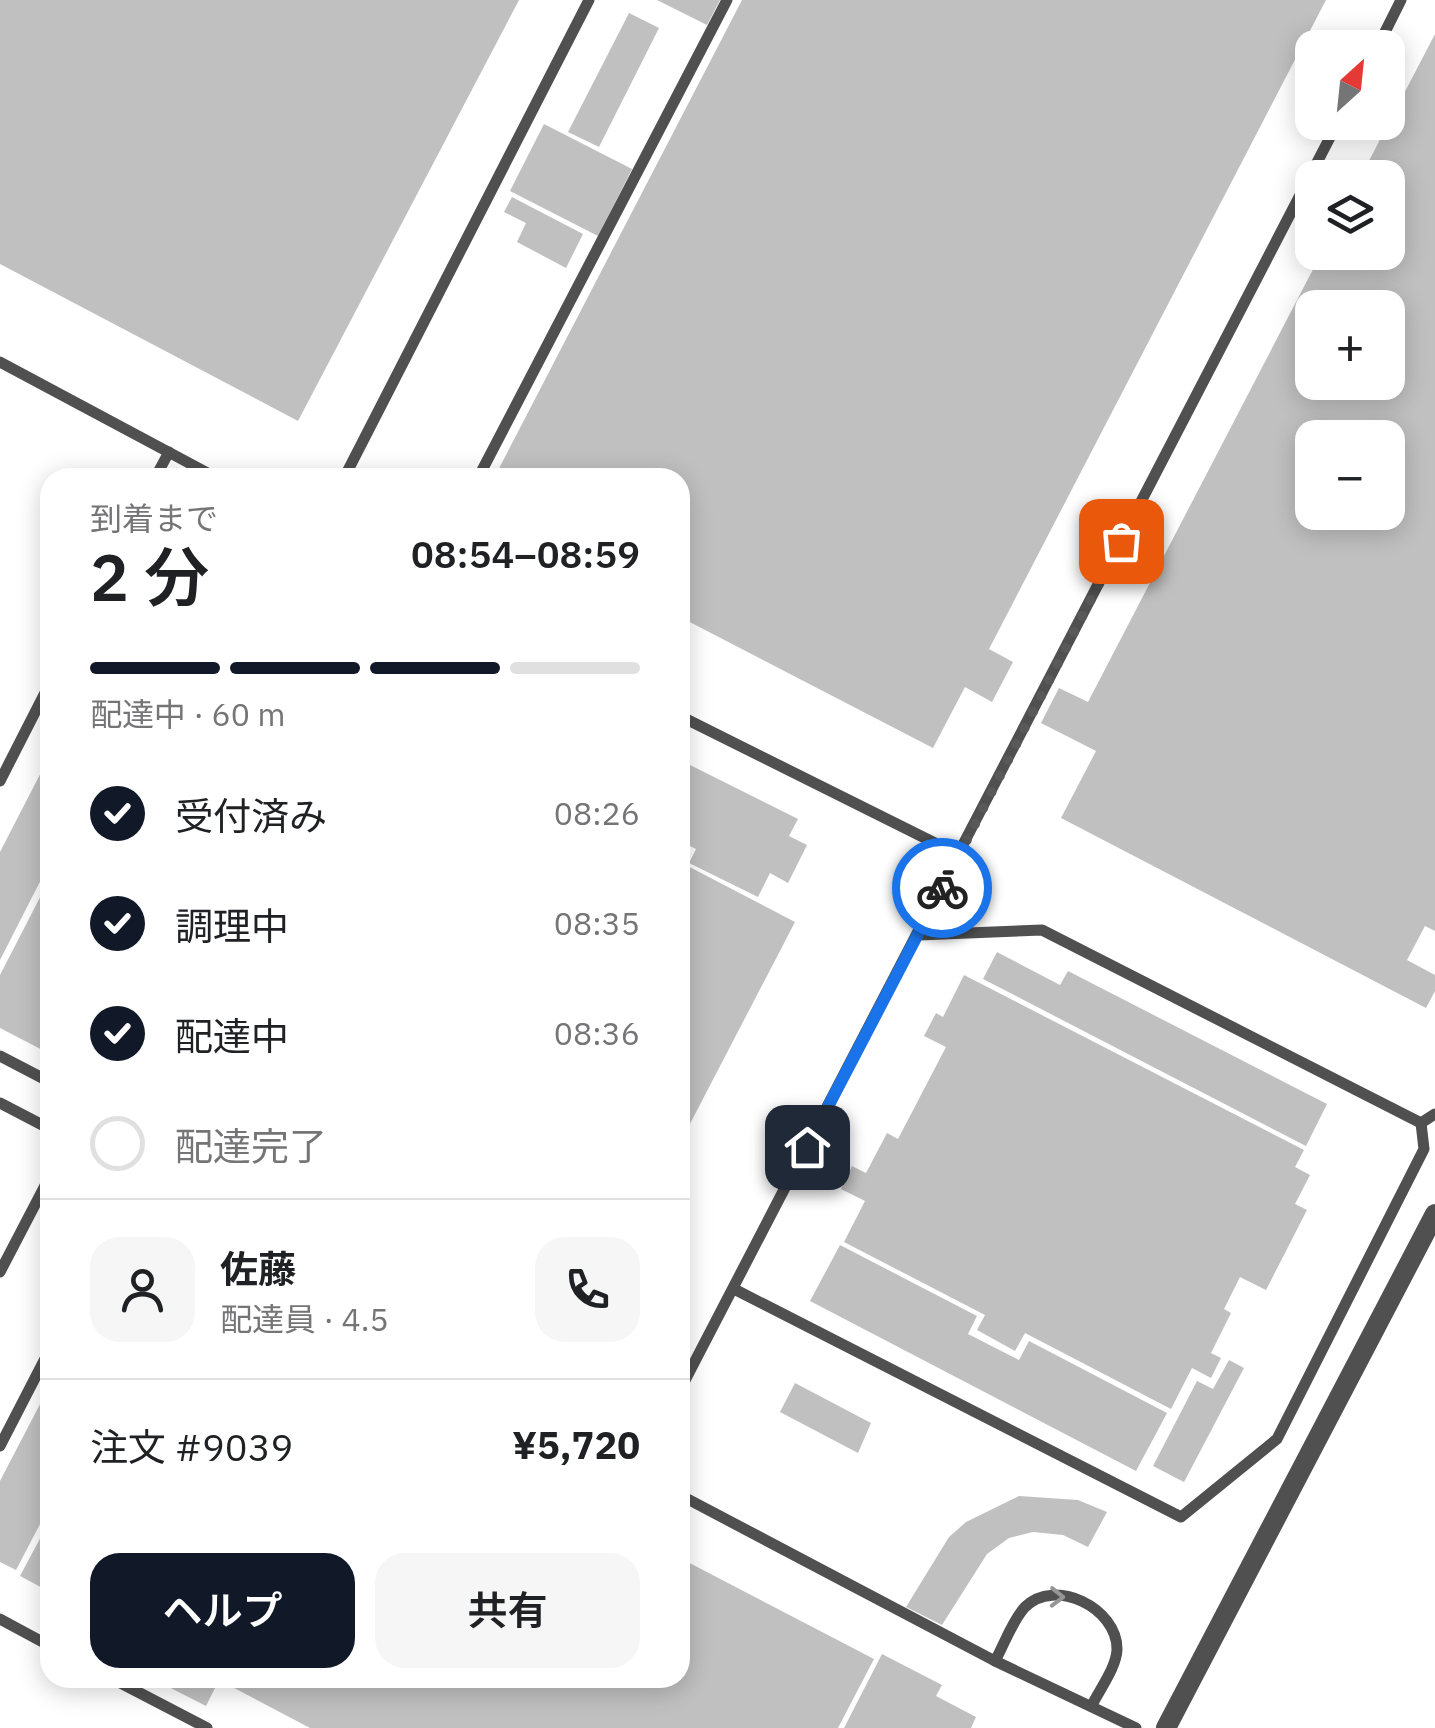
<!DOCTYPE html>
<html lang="ja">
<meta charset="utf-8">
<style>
:root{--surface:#fff;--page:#f6f6f6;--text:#202124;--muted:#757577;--line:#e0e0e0;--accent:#111827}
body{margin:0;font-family:"IBM Plex Sans","Noto Sans JP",sans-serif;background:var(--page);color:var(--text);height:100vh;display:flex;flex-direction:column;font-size:38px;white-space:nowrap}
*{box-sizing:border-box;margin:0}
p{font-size:32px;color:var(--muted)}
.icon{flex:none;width:55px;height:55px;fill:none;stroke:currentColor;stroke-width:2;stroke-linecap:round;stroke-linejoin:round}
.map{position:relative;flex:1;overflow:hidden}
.side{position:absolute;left:40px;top:468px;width:650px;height:1220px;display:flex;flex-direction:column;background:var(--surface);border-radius:30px;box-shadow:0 5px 25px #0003}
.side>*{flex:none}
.needle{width:65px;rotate:27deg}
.tools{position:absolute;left:1295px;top:30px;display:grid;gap:20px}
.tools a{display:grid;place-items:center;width:110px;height:110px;border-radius:20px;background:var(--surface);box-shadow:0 5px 25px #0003;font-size:50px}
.pin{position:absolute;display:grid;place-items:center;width:85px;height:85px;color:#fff;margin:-42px;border-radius:20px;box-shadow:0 5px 15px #0006}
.courier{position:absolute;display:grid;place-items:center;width:100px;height:100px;margin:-50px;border:8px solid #1a73e8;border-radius:50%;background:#fff;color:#222;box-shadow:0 2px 12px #0007}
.head em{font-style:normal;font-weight:600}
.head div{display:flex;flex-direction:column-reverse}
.head{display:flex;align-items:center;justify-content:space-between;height:170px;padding:0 50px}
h1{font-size:65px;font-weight:600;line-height:75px}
.bar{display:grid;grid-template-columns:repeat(4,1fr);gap:15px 10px;align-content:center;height:120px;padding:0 50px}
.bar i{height:12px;border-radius:8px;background:var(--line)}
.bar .current{background:var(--accent)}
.bar p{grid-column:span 4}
.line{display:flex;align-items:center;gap:25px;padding:0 50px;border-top:2px solid var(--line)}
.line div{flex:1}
.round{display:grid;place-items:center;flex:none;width:105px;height:105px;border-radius:30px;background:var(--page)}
ol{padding:0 50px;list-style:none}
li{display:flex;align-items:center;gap:30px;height:110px}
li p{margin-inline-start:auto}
li .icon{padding:10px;border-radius:50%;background:var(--accent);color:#fff;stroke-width:4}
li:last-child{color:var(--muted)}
li i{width:55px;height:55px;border:5px solid var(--line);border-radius:50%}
.cta{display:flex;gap:20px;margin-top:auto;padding:20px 50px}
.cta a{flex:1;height:115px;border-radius:30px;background:var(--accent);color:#fff;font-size:40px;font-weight:600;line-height:115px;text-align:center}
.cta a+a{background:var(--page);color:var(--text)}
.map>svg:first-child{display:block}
.building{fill:#c0c0c0;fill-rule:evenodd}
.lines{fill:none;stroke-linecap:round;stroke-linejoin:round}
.service{stroke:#505050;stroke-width:11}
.minor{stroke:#505050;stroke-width:20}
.oneway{stroke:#969696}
.done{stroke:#595959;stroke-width:10;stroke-dasharray:0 18}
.route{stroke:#1a73e8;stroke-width:12}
</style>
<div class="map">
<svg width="1435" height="1728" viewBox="0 0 1435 1728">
<rect width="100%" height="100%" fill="#fff"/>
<g class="building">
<polygon points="0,0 519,0 298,421 0,264"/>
<polygon points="657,0 720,0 707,25"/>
<polygon points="742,0 1326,0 989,649 1013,662 992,702 965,687 933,748 680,617 680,478 494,478"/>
<polygon points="629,13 659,28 599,147 568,132"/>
<path d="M1435,34V931L1425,926L1407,960L1435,975V991L1426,1008L1061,818L1096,751L1041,723L1059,688L1088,702L1322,252H1388V178H1360ZM1312,308H1388V382H1312ZM1312,438H1388V512H1312Z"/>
<polygon points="544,124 632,169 598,236 510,191"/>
<polygon points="512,197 583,234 566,268 517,242 526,223 504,212"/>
<polygon points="50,755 50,862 0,960 0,852"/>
<polygon points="680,760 798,819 789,836 807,845 788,883 770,873 758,897 689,863 696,849 680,841"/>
<polygon points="680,862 795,922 680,1143"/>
<polygon points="50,878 50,1054 0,1028 0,975"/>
<polygon points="997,952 1060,985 1068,971 1327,1104 1306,1146 983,979"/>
<polygon points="964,975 1304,1150 1295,1167 1310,1175 1295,1204 1307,1210 1266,1290 1240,1277 1224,1309 1231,1313 1211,1353 1221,1358 1211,1378 1192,1368 1171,1409 1025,1333 1015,1351 977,1330 985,1315 844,1242 865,1201 841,1189 852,1166 866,1173 887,1133 898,1139 946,1047 924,1036 936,1013 943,1017"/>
<polygon points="840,1245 977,1316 968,1334 1019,1360 1029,1341 1167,1413 1136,1471 810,1301"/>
<polygon points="1229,1360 1244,1368 1184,1482 1153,1466 1197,1381 1213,1389"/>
<polygon points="795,1383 871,1423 858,1453 780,1412"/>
<polygon points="50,1385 50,1505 16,1570 0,1562 0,1481"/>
<polygon points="1019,1496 1078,1500 1107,1512 1088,1547 1063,1535 1033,1532 1009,1538 987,1554 942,1625 906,1607 949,1537 966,1522"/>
<polygon points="50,1520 50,1592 20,1576"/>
<polygon points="680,1558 874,1659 838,1728 310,1728 219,1680 206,1706 151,1678 680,1678"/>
<polygon points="882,1654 942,1685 936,1696 976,1717 971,1728 844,1728"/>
</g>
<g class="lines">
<g class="service">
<polyline points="1377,48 1401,0"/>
<polyline points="0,362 217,478"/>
<polyline points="155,478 169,452"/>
<polyline points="344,478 589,0"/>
<polyline points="478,478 727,0"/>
<polyline points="680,716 959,855"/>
<polyline points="0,781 50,683"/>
<polyline points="918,935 1042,930 1421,1123 1435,1114"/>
<polyline points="0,1056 50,1082"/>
<polyline points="0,1103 50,1129"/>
<polyline points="0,1272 50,1176"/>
<polyline points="734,1289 1181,1517 1277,1439 1424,1149 1421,1123"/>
<polyline points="680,1390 1338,122"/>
<polyline points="0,1446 50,1349"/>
<polyline points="680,1495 995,1661 1136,1728"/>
<polyline points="0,1619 50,1646"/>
<path d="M995,1661C1004,1645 1012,1621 1025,1607C1055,1577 1117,1608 1117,1649C1117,1666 1100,1689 1092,1705"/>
<polyline points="111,1678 207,1728"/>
</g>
<polyline class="minor" points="1166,1728 1435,1214"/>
</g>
<defs><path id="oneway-chevron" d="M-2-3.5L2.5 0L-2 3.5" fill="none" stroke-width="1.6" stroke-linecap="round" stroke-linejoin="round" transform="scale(2.5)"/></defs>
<use class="oneway" href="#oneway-chevron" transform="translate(1057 1597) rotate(1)"/>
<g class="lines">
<polyline class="done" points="942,888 1121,541"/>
<polyline class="route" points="807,1147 942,888"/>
</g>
</svg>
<div class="tools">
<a><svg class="needle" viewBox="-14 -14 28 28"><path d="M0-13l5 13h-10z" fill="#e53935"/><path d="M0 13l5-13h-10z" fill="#757577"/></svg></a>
<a><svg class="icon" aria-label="layers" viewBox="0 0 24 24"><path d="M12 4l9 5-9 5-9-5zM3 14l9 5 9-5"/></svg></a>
<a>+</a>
<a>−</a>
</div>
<div class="pin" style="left:1121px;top:541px;background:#ea580c"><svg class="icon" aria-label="bag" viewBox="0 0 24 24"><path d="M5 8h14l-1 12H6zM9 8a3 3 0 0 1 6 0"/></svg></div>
<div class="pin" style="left:807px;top:1147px;background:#1f2937"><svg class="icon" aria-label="home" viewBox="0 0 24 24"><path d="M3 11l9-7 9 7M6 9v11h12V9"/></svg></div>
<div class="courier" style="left:942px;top:888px"><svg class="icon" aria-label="bike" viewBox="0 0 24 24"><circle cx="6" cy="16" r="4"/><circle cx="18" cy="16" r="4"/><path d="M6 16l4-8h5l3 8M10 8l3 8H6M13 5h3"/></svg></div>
<section class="side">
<div class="head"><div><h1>2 分</h1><p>到着まで</p></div><em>08:54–08:59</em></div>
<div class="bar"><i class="current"></i><i class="current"></i><i class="current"></i><i></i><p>配達中 · 60 m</p></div>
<ol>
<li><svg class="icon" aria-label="check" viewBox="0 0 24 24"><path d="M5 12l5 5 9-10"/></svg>受付済み<p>08:26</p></li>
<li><svg class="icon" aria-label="check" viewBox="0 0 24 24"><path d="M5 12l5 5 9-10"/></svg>調理中<p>08:35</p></li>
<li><svg class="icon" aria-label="check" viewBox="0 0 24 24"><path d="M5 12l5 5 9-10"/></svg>配達中<p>08:36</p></li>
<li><i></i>配達完了</li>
</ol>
<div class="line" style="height:180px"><a class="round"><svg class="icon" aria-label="person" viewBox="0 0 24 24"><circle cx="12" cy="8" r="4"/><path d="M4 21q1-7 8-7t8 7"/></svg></a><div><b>佐藤</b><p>配達員 · 4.5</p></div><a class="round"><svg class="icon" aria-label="phone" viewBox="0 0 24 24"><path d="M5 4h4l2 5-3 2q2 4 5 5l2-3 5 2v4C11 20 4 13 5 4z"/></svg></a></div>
<div class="line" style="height:130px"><div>注文 #9039</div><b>¥5,720</b></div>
<div class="cta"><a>ヘルプ</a><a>共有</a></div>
</section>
</div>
